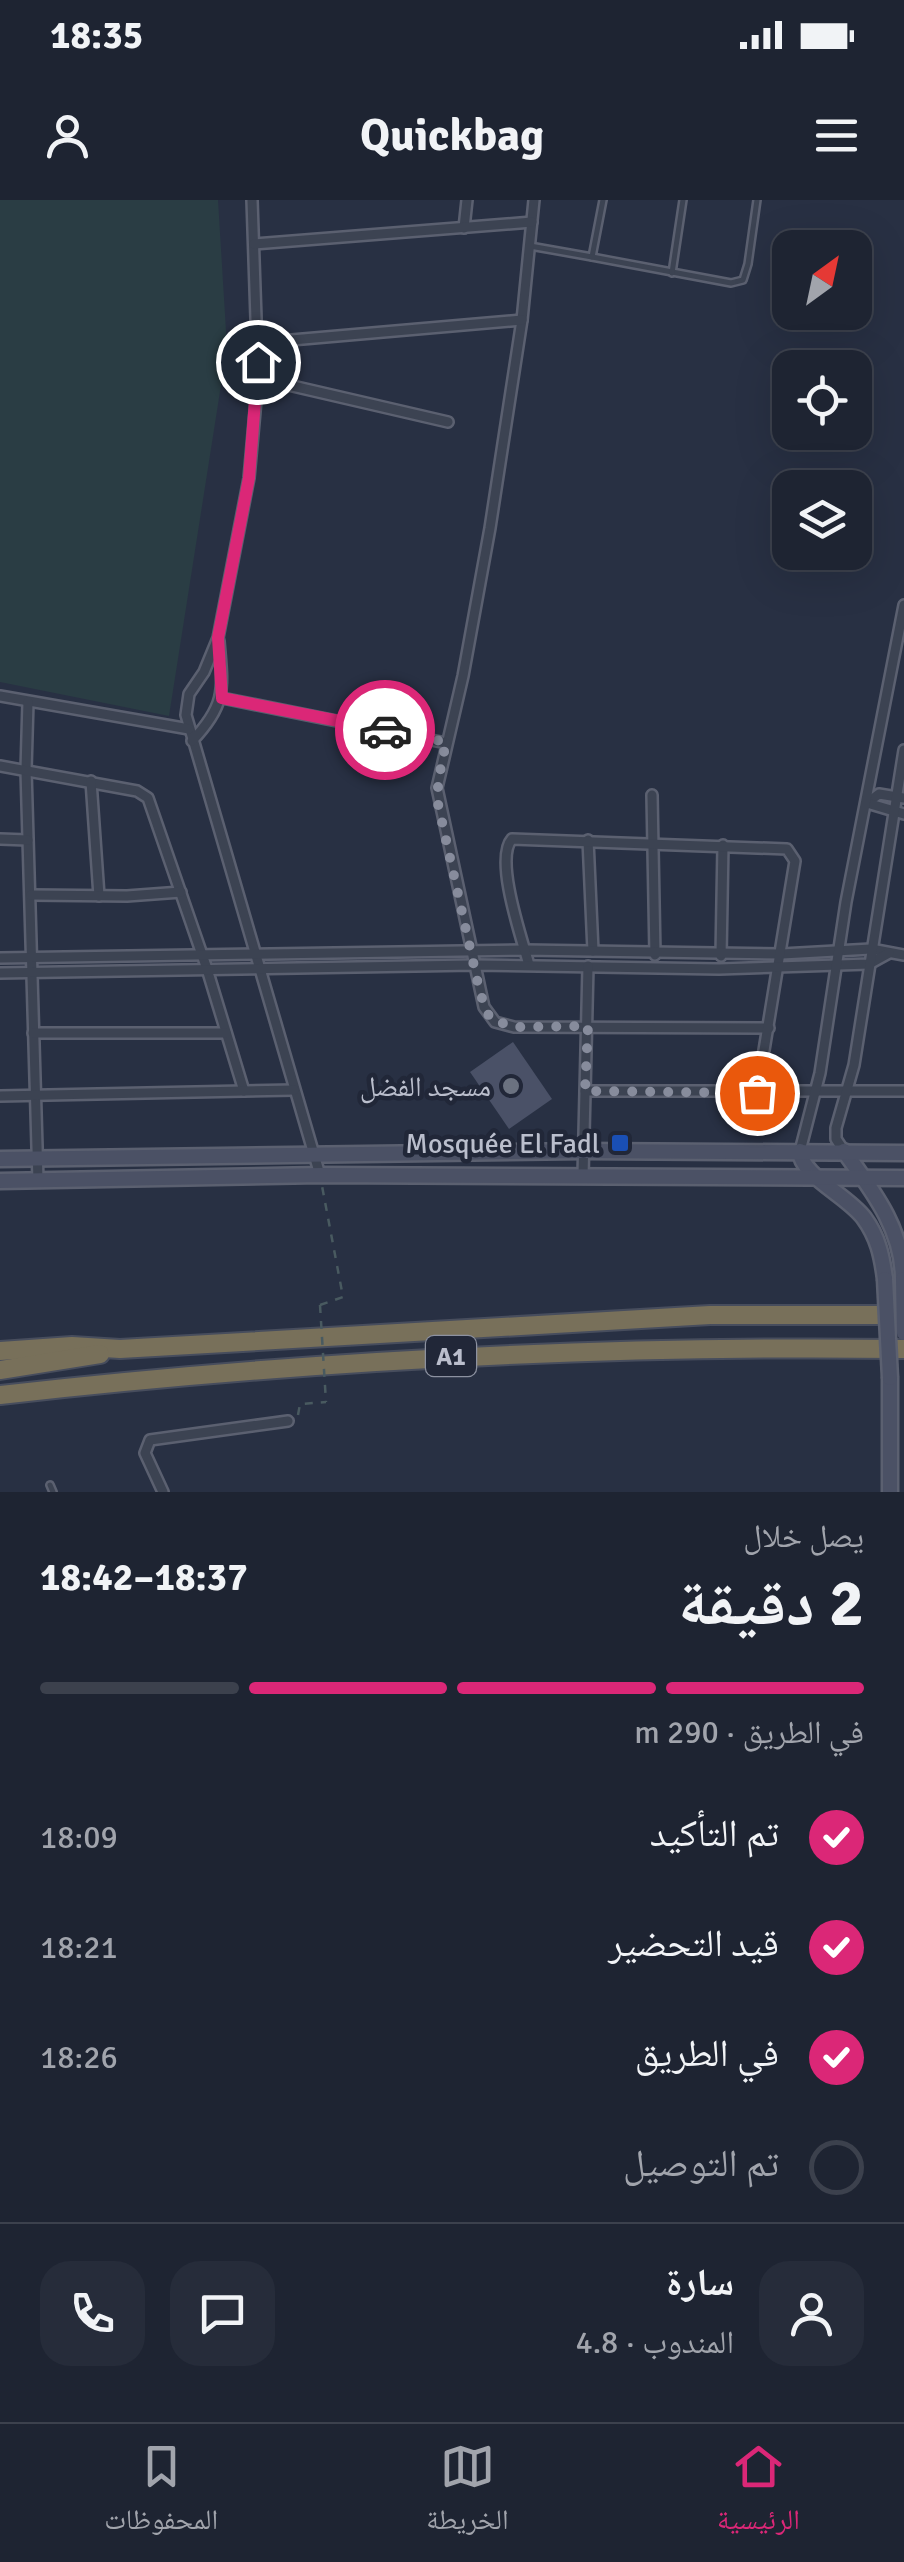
<!DOCTYPE html>
<html lang="ar">
<meta charset="utf-8">
<style>
:root{--surface:#1e2432;--page:#262c3a;--text:#f1f3f6;--muted:#a1a4ac;--line:#3c414d;--accent:#db2777}
body{margin:0;font-family:Signika,"Noto Naskh Arabic",sans-serif;background:var(--page);color:var(--text);direction:rtl;height:100vh;display:flex;flex-direction:column;font-size:38px;white-space:nowrap}
*{box-sizing:border-box;margin:0}
p{font-size:32px;color:var(--muted)}
.icon{flex:none;width:55px;height:55px;fill:none;stroke:currentColor;stroke-width:2;stroke-linecap:round;stroke-linejoin:round}
.map{position:relative;height:1292px;overflow:hidden;direction:ltr}
.details{display:flex;flex-direction:column;background:var(--surface);flex:1}
.details>*{flex:none}
.needle{width:65px;rotate:33deg}
.buttons{position:absolute;left:772px;top:30px;display:grid;gap:20px}
.buttons a{display:grid;place-items:center;width:100px;height:100px;border-radius:20px;background:var(--surface);box-shadow:0 10px 40px #0002,0 0 0 2px var(--line);font-size:50px}
.pin{position:absolute;display:grid;place-items:center;width:85px;height:85px;color:#fff;margin:-42px;border:5px solid #fff;border-radius:50%;box-shadow:0 2px 10px #0007}
.courier{position:absolute;display:grid;place-items:center;width:100px;height:100px;margin:-50px;border:8px solid #db2777;border-radius:50%;background:#fff;color:#222;box-shadow:0 2px 12px #0007}
.head em{font-style:normal;font-weight:700}
.head div{display:flex;flex-direction:column-reverse}
.head{display:flex;align-items:center;justify-content:space-between;height:170px;padding:0 40px}
h1{font-size:65px;font-weight:700;line-height:75px}
.bar{display:grid;grid-template-columns:repeat(4,1fr);gap:15px 10px;align-content:center;height:120px;padding:0 40px}
.bar i{height:12px;border-radius:8px;background:var(--line)}
.bar .on{background:var(--accent)}
.bar p{grid-column:span 4}
.line{display:flex;align-items:center;gap:25px;padding:0 40px;border-top:2px solid var(--line)}
.line div{flex:1}
.round{display:grid;place-items:center;flex:none;width:105px;height:105px;border-radius:30px;background:var(--page)}
ol{padding:0 40px;list-style:none}
li{display:flex;align-items:center;gap:30px;height:110px}
li p{margin-inline-start:auto}
li .icon{padding:10px;border-radius:50%;background:var(--accent);color:#fff;stroke-width:4}
li:last-child{color:var(--muted)}
li i{width:55px;height:55px;border:5px solid var(--line);border-radius:50%}
.status{display:flex;justify-content:space-between;align-items:center;height:70px;padding:0 50px;background:var(--surface);direction:ltr}
.status svg{height:28px;fill:currentColor}
header{display:flex;justify-content:space-between;align-items:center;height:130px;padding:0 40px;background:var(--surface);font-size:45px;font-weight:700}
.dock{display:flex;justify-content:space-around;align-items:center;height:140px;border-top:2px solid var(--line);background:var(--surface);font-size:28px;color:var(--muted)}
.dock a{display:grid;justify-items:center;gap:5px}
.dock .on{color:var(--accent)}
.map>svg:first-child{display:block}
.green{fill:#2a3d44}
.building{fill:#4a5167}
.lines{fill:none;stroke-linecap:round;stroke-linejoin:round}
.lane-casing{stroke:#5b6070;stroke-width:10}
.street-casing{stroke:#5b6070;stroke-width:14}
.secondary-casing{stroke:#5b6070;stroke-width:19}
.highway-casing{stroke:#474d5d;stroke-width:22}
.path{stroke:#495a60;stroke-width:2.5;stroke-dasharray:8 8;stroke-linecap:butt}
.lane{stroke:#3c4352;stroke-width:5}
.street{stroke:#3c4352;stroke-width:9}
.secondary{stroke:#4b5165;stroke-width:14}
.highway{stroke:#78705a;stroke-width:18}
.secondary-bridge-casing{stroke:#5b6070;stroke-width:19;stroke-linecap:butt}
.path-bridge{stroke:#495a60;stroke-width:2.5;stroke-dasharray:8 8;stroke-linecap:butt}
.secondary-bridge{stroke:#4b5165;stroke-width:14}
.done{stroke:#878c9c;stroke-width:10;stroke-dasharray:0 18}
.route{stroke:#db2777;stroke-width:12}
.worship-dot{fill:#6b7280;stroke:#212738;stroke-width:4}
.transit-dot{fill:#1a4fb4;stroke:#212738;stroke-width:4}
.labels{text-anchor:middle;stroke-width:9;stroke-linejoin:round;paint-order:stroke}
.shield{fill:#212738;stroke:#8c91a0;stroke-width:2.5}
.shield-label{font-size:25px;font-weight:bold;fill:#babecc}
.poi-label{font-size:28px;fill:#babecc;stroke:#212738;text-anchor:end}
</style>
<div class="status"><b>18:35</b><svg viewBox="0 0 49 12"><path d="M0 12V9h3v3zM5 12V6h3v6zM10 12V3h3v9zM15 12V0h3v12zM26 1h20v11H26zM47 4h2v5h-2z"/></svg></div>
<header><svg class="icon" aria-label="menu" viewBox="0 0 24 24"><path d="M4 6h16M4 12h16M4 18h16"/></svg>Quickbag<svg class="icon" aria-label="person" viewBox="0 0 24 24"><circle cx="12" cy="8" r="4"/><path d="M4 21q1-7 8-7t8 7"/></svg></header>
<div class="map">
<svg width="904" height="1292" viewBox="0 0 904 1292">
<rect width="100%" height="100%" fill="#283043"/>
<polygon class="green" points="0,0 218,0 227,147 169,516 0,482"/>
<polygon class="building" points="513,842 552,899 509,929 470,872"/>
<g class="lines">
<g class="lane-casing">
<g id="lane">
<polyline points="530,46 592,57 603,0"/>
<polyline points="592,57 731,83 743,80 748,64 757,0"/>
<polyline points="672,73 683,0"/>
<polyline points="50,1285 53,1292"/>
</g>
</g>
<g class="street-casing">
<g id="street">
<polyline points="252,0 258,178 249,278 218,438 204,472 189,494 186,515 320,975"/>
<polyline points="534,0 522,120 490,328 463,476 437,588 484,807 495,822 514,827 769,828"/>
<polyline points="464,28 467,0"/>
<polyline points="254,44 532,22"/>
<polyline points="257,143 522,120"/>
<polyline points="258,178 448,222"/>
<polyline points="0,496 189,529"/>
<polyline points="222,498 446,543"/>
<polyline points="28,502 26,570 38,981"/>
<path d="M192,541C227,504 223,489 219,441"/>
<polyline points="0,566 137,591 148,598 207,769 244,891"/>
<polyline points="91,581 99,696"/>
<polyline points="652,595 655,755"/>
<polyline points="867,603 879,594 904,598"/>
<polyline points="867,603 904,614"/>
<polyline points="0,639 28,640"/>
<polyline points="588,640 593,751"/>
<polyline points="31,695 127,696 181,692"/>
<polyline points="721,756 723,645"/>
<polyline points="0,758 525,750 782,754 871,749 904,755"/>
<path d="M529,765C522,739 494,659 512,639L787,649L795,661L757,893"/>
<polyline points="0,773 474,765 719,769 869,764 889,753"/>
<polyline points="33,833 226,833"/>
<polyline points="585,891 904,891"/>
<polyline points="0,896 294,890"/>
<polyline points="800,951 820,873 846,702 904,405"/>
<polyline points="844,951 836,939 836,928 854,865 904,550"/>
<polyline points="583,976 588,766"/>
<polyline points="163,1292 145,1253 150,1240 288,1221"/>
</g>
</g>
<g class="secondary-casing">
<g id="secondary">
<path d="M800,951C801,976 847,995 864,1018C878,1037 882,1056 885,1079"/>
<path d="M844,951C872,990 903,1029 903,1079"/>
<polyline points="0,959 583,951 904,953"/>
<polyline points="0,981 320,975 904,978"/>
<polyline points="890,1292 890,1178"/>
</g>
</g>
<g class="highway-casing">
<g id="highway">
<polyline points="0,1151 72,1146 120,1149 710,1115 903,1115"/>
<polyline points="0,1170 100,1154"/>
<path d="M0,1195C301,1161 601,1145 904,1149"/>
</g>
</g>
<g class="path">
<polyline points="320,1105 343,1097 322,986"/>
<polyline points="298,1215 300,1204 326,1202"/>
</g>
<use href="#lane" class="lane"/>
<use href="#street" class="street"/>
<use href="#secondary" class="secondary"/>
<use href="#highway" class="highway"/>
<g class="secondary-bridge-casing">
<g id="secondary-bridge">
<polyline points="885,1079 890,1178"/>
<polyline points="903,1079 904,1133"/>
</g>
</g>
<polyline class="path-bridge" points="320,1105 326,1202"/>
<use href="#secondary-bridge" class="secondary-bridge"/>
</g>
<g class="lines">
<polyline class="done" points="385,530 446,542 438,582 438,604 480,793 490,819 514,827 588,826 585,891 757,893"/>
<polyline class="route" points="258,162 249,278 218,438 222,498 385,530"/>
</g>
<circle class="worship-dot" cx="511" cy="886" r="10"/>
<rect class="transit-dot" x="610" y="933" width="20" height="20" rx="5"/>
<g class="labels">
<rect class="shield" x="426" y="1136" width="50" height="40" rx="8"/>
<g class="shield-label">
<text x="451" y="1165">A1</text>
</g>
<g class="poi-label">
<text x="491" y="896">مسجد الفضل</text>
<text x="600" y="953">Mosquée El Fadl</text>
</g>
</g>
</svg>
<div class="buttons">
<a><svg class="needle" viewBox="-14 -14 28 28"><path d="M0-13l5 13h-10z" fill="#e53935"/><path d="M0 13l5-13h-10z" fill="#a1a4ac"/></svg></a>
<a><svg class="icon" aria-label="locate" viewBox="0 0 24 24"><circle cx="12" cy="12" r="6"/><path d="M12 2v4M12 18v4M2 12h4M18 12h4"/></svg></a>
<a><svg class="icon" aria-label="layers" viewBox="0 0 24 24"><path d="M12 4l9 5-9 5-9-5zM3 14l9 5 9-5"/></svg></a>
</div>
<div class="pin" style="left:757px;top:893px;background:#ea580c"><svg class="icon" aria-label="bag" viewBox="0 0 24 24"><path d="M5 8h14l-1 12H6zM9 8a3 3 0 0 1 6 0"/></svg></div>
<div class="pin" style="left:258px;top:162px;background:#1f2937"><svg class="icon" aria-label="home" viewBox="0 0 24 24"><path d="M3 11l9-7 9 7M6 9v11h12V9"/></svg></div>
<div class="courier" style="left:385px;top:530px"><svg class="icon" aria-label="car" viewBox="0 0 24 24"><path d="M5 17H2v-5l4-1 3-4h7l3 4 3 1v5h-3M9 17h6M6 11h13"/><circle cx="7" cy="17" r="2"/><circle cx="17" cy="17" r="2"/></svg></div>
</div>
<section class="details">
<div class="head"><div><h1>2 دقيقة</h1><p>يصل خلال</p></div><em>18:37–18:42</em></div>
<div class="bar"><i class="on"></i><i class="on"></i><i class="on"></i><i></i><p>في الطريق · 290 m</p></div>
<ol>
<li><svg class="icon" aria-label="check" viewBox="0 0 24 24"><path d="M5 12l5 5 9-10"/></svg>تم التأكيد<p>18:09</p></li>
<li><svg class="icon" aria-label="check" viewBox="0 0 24 24"><path d="M5 12l5 5 9-10"/></svg>قيد التحضير<p>18:21</p></li>
<li><svg class="icon" aria-label="check" viewBox="0 0 24 24"><path d="M5 12l5 5 9-10"/></svg>في الطريق<p>18:26</p></li>
<li><i></i>تم التوصيل</li>
</ol>
<div class="line" style="height:180px"><a class="round"><svg class="icon" aria-label="person" viewBox="0 0 24 24"><circle cx="12" cy="8" r="4"/><path d="M4 21q1-7 8-7t8 7"/></svg></a><div><b>سارة</b><p>المندوب · 4.8</p></div><a class="round"><svg class="icon" aria-label="chat" viewBox="0 0 24 24"><path d="M4 5h16v11H9l-5 4z"/></svg></a><a class="round"><svg class="icon" aria-label="phone" viewBox="0 0 24 24"><path d="M5 4h4l2 5-3 2q2 4 5 5l2-3 5 2v4C11 20 4 13 5 4z"/></svg></a></div>
</section>
<nav class="dock">
<a class="on"><svg class="icon" aria-label="home" viewBox="0 0 24 24"><path d="M3 11l9-7 9 7M6 9v11h12V9"/></svg>الرئيسية</a>
<a><svg class="icon" aria-label="map" viewBox="0 0 24 24"><path d="M3 6l6-2 6 2 6-2v14l-6 2-6-2-6 2zM9 4v14M15 6v14"/></svg>الخريطة</a>
<a><svg class="icon" aria-label="saved" viewBox="0 0 24 24"><path d="M7 4h10v16l-5-4-5 4z"/></svg>المحفوظات</a>
</nav>
